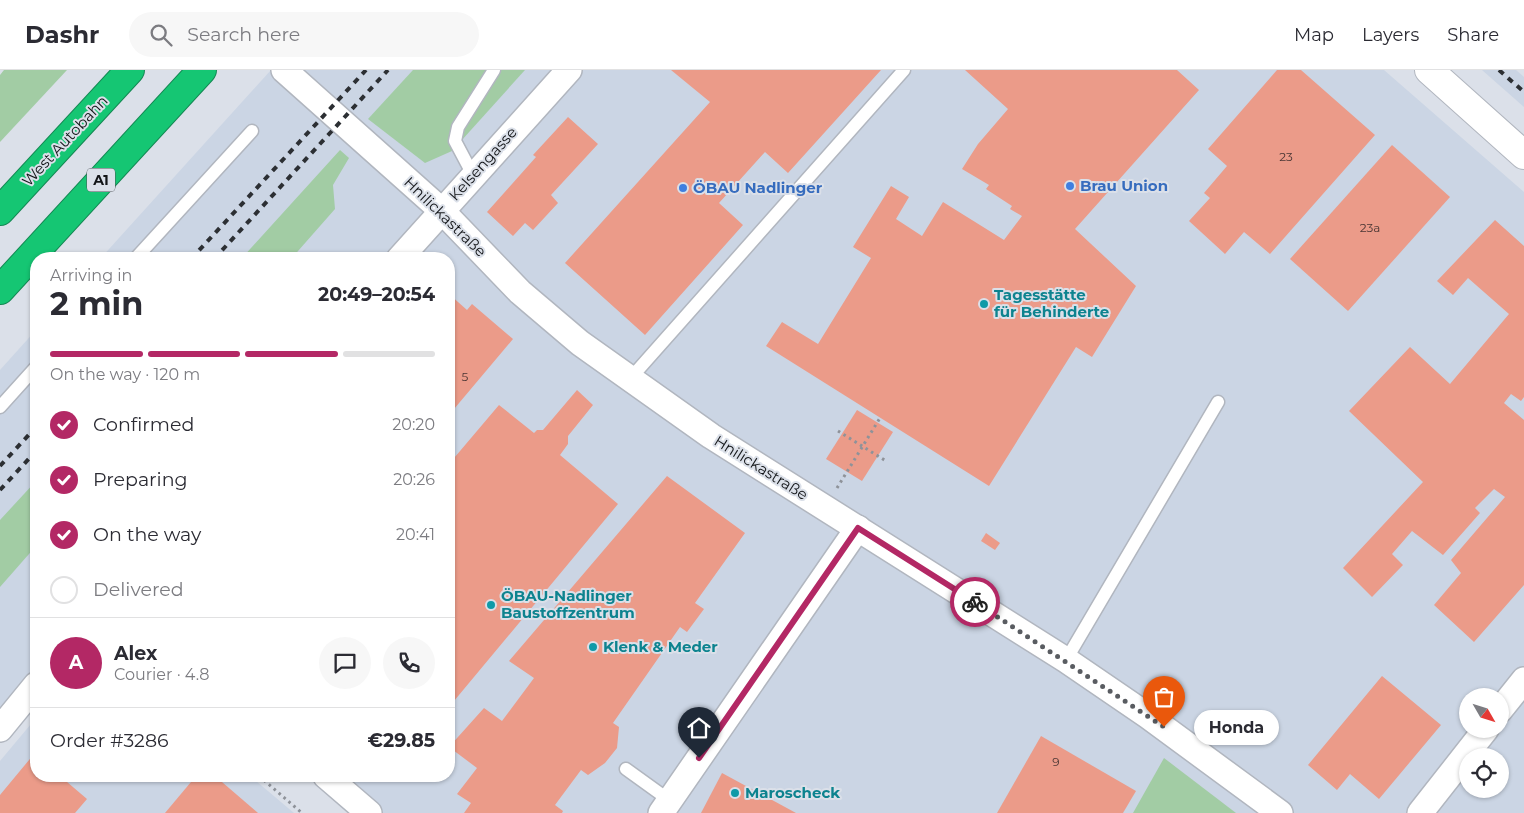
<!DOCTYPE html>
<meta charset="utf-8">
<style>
:root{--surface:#fff;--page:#f7f7f7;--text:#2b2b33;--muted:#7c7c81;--line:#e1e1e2;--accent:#b32865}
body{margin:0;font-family:Montserrat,sans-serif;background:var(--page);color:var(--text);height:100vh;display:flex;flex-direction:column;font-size:19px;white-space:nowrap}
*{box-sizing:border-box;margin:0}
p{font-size:16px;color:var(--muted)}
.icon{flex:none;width:28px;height:28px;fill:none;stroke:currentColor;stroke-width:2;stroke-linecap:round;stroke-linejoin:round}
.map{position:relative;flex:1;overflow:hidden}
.sheet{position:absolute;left:30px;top:182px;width:425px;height:530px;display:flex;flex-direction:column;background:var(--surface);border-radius:20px;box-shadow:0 1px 4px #0004}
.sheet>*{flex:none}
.needle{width:32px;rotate:129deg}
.fabs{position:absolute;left:1459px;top:618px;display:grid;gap:10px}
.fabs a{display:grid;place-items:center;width:50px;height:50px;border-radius:50%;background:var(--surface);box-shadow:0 1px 4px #0004;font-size:25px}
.pin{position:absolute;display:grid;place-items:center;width:42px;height:42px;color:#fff;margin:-51px -21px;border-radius:50% 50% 50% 0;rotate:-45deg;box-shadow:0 0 5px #0007}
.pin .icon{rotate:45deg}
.courier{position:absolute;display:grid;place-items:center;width:50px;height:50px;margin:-25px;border:4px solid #b32865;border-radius:50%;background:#fff;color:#222;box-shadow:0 1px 6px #0007}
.bubble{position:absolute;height:35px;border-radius:18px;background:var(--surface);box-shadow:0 1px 4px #0004;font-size:16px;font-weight:700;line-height:35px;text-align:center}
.summary em{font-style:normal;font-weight:700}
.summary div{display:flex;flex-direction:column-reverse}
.summary{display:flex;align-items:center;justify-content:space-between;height:85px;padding:0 20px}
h1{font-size:32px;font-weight:700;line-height:38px}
.bar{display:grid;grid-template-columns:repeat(4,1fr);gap:8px 5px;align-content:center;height:60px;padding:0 20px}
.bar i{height:6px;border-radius:4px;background:var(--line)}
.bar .on{background:var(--accent)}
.bar p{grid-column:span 4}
.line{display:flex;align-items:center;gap:12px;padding:0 20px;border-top:1px solid var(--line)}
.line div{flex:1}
.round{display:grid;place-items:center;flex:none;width:52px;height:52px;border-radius:26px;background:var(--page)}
ol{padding:0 20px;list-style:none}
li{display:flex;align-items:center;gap:15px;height:55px}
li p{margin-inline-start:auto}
li .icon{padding:5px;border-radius:50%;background:var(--accent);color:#fff;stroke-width:4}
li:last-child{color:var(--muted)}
li i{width:28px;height:28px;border:2px solid var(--line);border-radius:50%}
header{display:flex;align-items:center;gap:30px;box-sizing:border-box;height:70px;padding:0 25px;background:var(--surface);border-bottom:1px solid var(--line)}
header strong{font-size:24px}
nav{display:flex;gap:28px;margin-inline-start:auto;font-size:18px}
.search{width:350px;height:45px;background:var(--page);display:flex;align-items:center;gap:12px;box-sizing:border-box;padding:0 18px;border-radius:28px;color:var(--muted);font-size:19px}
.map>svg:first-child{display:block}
.built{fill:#cbd5e4;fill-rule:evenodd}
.green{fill:#a2cca4}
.building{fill:#eb9b89}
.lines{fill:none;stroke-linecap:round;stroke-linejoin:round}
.lane-casing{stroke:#b1b6bf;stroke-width:15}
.street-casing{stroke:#b1b6bf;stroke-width:28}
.secondary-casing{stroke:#b1b6bf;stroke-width:30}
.highway-casing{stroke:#148853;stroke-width:30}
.path{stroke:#8e9299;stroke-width:3;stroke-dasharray:2.5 4;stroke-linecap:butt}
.lane{stroke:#fff;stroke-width:12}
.street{stroke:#fff;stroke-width:25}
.secondary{stroke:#fff;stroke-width:28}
.highway{stroke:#15c673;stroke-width:28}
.rail{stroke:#2c2f33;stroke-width:4;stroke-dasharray:6 6;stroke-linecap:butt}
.done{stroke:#595c61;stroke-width:5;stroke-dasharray:0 9}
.route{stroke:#b32865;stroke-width:6}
.shop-dot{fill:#3f7fe0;stroke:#dbe0e9;stroke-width:2}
.culture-dot{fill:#0f9aa8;stroke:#dbe0e9;stroke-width:2}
.labels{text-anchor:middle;stroke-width:4;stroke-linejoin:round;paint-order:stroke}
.number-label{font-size:12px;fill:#493634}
.shield{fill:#dbe0e9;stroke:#4f5257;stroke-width:1}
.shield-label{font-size:14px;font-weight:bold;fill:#131518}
.street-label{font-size:15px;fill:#131518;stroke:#dbe0e9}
.shop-label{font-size:15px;font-weight:bold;fill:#366cbe;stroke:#dbe0e9;text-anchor:start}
.culture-label{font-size:15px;font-weight:bold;fill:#0d838f;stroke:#dbe0e9;text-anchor:start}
</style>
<header>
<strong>Dashr</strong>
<div class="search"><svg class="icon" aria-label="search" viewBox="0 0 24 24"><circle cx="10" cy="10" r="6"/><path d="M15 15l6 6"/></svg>Search here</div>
<nav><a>Map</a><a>Layers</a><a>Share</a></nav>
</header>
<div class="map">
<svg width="1524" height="743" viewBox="0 0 1524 743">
<rect width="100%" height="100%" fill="#dbe0e9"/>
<g class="built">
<path d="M271,0H1384L1524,122V743H380L336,706H449V189H100ZM1468,626H1500V659H1468ZM1468,686H1500V719H1468Z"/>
<polygon points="1482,0 1516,0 1524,7 1524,37"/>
<polygon points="36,260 36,610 0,651 0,300"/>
<polygon points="36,648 36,706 250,706 294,743 0,743 0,691"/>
</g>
<g class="green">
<polygon points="4,0 67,0 0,72 0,5"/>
<polygon points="413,0 525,0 452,81 425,93 368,49"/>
<polygon points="340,80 349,88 333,115 335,139 291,189 241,189"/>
<polygon points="36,411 36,476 0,517 0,450"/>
<polygon points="1164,688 1236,743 1133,743"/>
</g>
<g class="building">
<polygon points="671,0 881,0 788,103 765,82 719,133 743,155 645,265 565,193 710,32"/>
<polygon points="965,0 1177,0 1199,20 1075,159 1136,216 1092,287 1076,277 989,416 766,276 782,252 818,274 871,188 853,177 891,116 909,127 896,149 922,166 943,132 1004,170 1022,146 1010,139 1012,136 986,119 989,115 962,99 978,74 1008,39"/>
<polygon points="1277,0 1301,0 1375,65 1270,184 1244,162 1225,184 1189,151 1210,128 1204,123 1227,96 1208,79"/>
<polygon points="568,47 598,74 551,125 558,133 533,160 525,153 513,166 487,142 536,87 533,85"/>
<polygon points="1392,75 1450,127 1348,241 1290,189"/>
<polygon points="1495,150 1524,176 1524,327 1521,331 1511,324 1504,333 1524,350 1524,515 1474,572 1434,535 1461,503 1451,490 1505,427 1494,419 1475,438 1480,443 1443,485 1412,461 1392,484 1403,495 1372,527 1343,498 1423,412 1349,341 1410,277 1450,314 1509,244 1468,208 1453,225 1437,211"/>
<polygon points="449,224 467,240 472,234 513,269 449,345"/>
<polygon points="577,320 593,335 568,366 568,374 560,385 618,434 449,637 449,394 499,335 534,363 537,360 543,360"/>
<polygon points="857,340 893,362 862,411 826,389"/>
<polygon points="667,406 745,463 695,533 704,539 687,562 680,557 613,653 619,657 617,678 605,693 588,705 581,700 555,735 563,741 562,743 464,743 471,733 457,724 477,698 449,677 484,638 502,651 534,608 509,591"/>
<polygon points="986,463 1000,473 995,480 981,471"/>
<polygon points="1382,606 1441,655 1379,729 1350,704 1337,720 1308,695"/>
<polygon points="1041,666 1136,721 1123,743 997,743"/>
<polygon points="34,684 36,686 36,706 60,706 87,729 75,743 0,743 0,725"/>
<polygon points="722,703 796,743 701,743"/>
<polygon points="196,706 215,706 258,743 165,743"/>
</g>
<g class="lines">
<g class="lane-casing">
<g id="lane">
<polyline points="473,105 455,71 458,57 494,0"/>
<polyline points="135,189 252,61"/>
<polyline points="629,310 904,0"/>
<polyline points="0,337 36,297"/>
<polyline points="1066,590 1218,332"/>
<polyline points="626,699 669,730"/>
</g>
</g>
<g class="street-casing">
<g id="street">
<polyline points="284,0 441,140 520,222 580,273 711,366 1066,590 1148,646 1280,743"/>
<polyline points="399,189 569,0"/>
<polyline points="1500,640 1524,610"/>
<polyline points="0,659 36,615"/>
<polyline points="326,706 369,743"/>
<polyline points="661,743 858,458"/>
<polyline points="1420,743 1486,659"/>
</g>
</g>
<g class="secondary-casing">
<polyline id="secondary" points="1429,0 1524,85"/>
</g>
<g class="highway-casing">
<g id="highway">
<polyline points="0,141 130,0"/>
<polyline points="0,220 202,0"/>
</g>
</g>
<g class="path">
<polyline points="838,361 886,391"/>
<polyline points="837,418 880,348"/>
<polyline points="259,706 302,743"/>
</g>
<use href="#lane" class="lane"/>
<use href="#street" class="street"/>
<use href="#secondary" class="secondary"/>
<use href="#highway" class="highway"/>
<g class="rail">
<polyline points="1499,0 1524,22"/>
<polyline points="191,189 366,0"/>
<polyline points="214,189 388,0"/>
<polyline points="0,396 36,357"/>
<polyline points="0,420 36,381"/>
</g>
</g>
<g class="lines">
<polyline class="done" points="975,532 1164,657"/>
<polyline class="route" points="699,688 858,458 975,532"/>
</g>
<g class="shop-dot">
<circle cx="1070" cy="116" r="5"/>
<circle cx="683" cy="118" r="5"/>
</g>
<g class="culture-dot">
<circle cx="984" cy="234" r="5"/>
<circle cx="491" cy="535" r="5"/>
<circle cx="593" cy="577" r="5"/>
<circle cx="735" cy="723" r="5"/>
</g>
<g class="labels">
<g class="number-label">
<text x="1286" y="91">23</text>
<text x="1370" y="162">23a</text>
<text x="465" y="311">5</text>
<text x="1056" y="696">9</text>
</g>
<rect class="shield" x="87" y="98.5" width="28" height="23" rx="4"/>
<g class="shield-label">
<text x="101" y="115">A1</text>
</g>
<g class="street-label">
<text transform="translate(65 71) rotate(-47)" y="5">West Autobahn</text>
<text transform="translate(483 94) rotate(-48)" y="5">Kelsengasse</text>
<text transform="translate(445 147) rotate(44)" y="5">Hnilickastraße</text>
<text transform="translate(761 398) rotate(32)" y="5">Hnilickastraße</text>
</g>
<g class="shop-label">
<text x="1080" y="121">Brau Union</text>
<text x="693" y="123">ÖBAU Nadlinger</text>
</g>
<g class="culture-label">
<text x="994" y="230">Tagesstätte<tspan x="994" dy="17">für Behinderte</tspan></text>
<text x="501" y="531">ÖBAU-Nadlinger<tspan x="501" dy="17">Baustoffzentrum</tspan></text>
<text x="603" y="582">Klenk &amp; Meder</text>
<text x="745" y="728">Maroscheck</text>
</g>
</g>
</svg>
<div class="fabs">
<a><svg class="needle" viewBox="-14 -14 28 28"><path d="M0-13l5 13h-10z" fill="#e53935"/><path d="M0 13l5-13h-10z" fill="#7c7c81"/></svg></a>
<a><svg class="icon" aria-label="locate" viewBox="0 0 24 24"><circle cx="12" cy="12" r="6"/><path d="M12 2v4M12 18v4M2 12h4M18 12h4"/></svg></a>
</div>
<div class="pin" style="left:1164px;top:657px;background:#ea580c"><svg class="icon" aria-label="bag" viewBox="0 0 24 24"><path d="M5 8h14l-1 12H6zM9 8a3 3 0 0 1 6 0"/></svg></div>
<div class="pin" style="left:699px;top:688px;background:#1f2937"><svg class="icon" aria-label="home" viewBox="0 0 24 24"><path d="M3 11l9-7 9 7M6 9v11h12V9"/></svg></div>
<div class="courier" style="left:975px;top:532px"><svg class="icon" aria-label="bike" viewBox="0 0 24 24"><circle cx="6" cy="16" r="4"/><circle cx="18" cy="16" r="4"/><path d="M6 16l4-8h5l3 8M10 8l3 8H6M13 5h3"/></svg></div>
<div class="bubble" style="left:1194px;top:640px;width:85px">Honda</div>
<section class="sheet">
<div class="summary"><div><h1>2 min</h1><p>Arriving in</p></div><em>20:49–20:54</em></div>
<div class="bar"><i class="on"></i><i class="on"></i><i class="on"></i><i></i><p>On the way · 120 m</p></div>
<ol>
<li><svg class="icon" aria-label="check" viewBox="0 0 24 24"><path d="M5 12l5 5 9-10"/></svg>Confirmed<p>20:20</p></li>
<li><svg class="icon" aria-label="check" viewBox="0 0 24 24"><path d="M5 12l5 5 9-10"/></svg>Preparing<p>20:26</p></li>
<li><svg class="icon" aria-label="check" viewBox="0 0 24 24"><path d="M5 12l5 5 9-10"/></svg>On the way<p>20:41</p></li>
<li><i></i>Delivered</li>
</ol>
<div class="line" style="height:90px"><b class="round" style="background:var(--accent);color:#fff">A</b><div><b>Alex</b><p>Courier · 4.8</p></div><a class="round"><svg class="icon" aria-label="chat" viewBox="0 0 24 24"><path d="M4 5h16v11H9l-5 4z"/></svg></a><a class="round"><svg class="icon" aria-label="phone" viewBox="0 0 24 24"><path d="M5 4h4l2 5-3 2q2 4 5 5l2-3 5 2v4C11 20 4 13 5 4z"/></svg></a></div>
<div class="line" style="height:65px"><div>Order #3286</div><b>€29.85</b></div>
</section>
</div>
